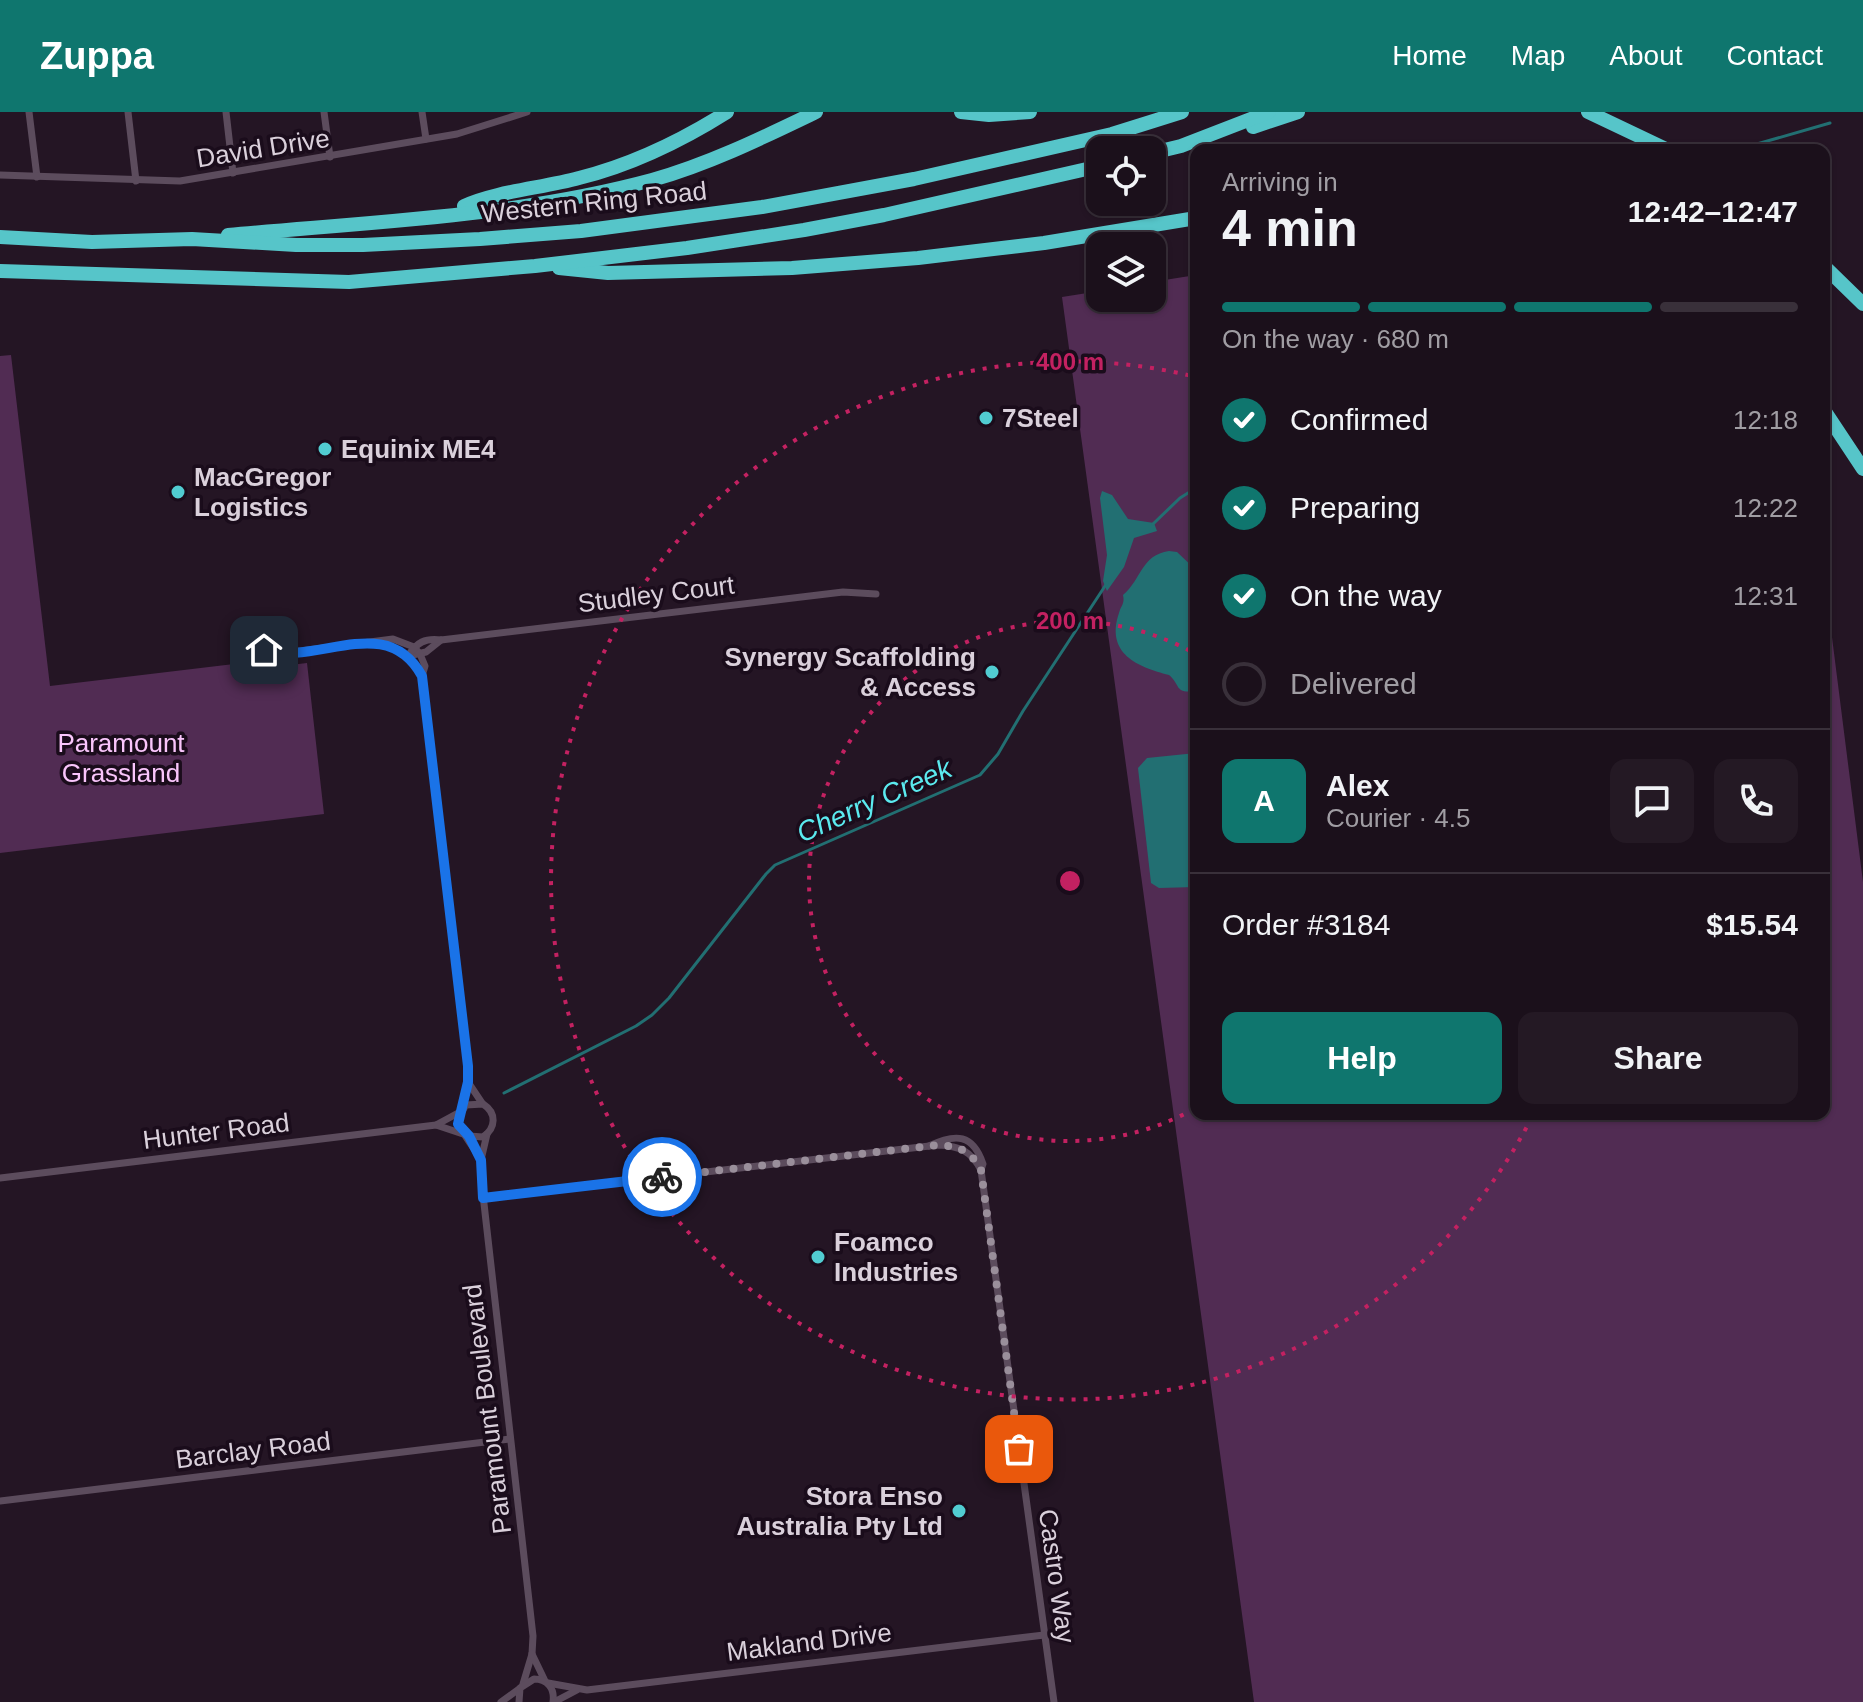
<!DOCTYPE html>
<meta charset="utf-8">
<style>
:root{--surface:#1b101b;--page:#241924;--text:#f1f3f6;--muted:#a09da3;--line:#39303a;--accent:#0f766e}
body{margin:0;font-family:Arial,sans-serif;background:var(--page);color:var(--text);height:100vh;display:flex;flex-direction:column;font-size:30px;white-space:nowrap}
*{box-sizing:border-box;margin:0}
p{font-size:26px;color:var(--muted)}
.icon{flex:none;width:44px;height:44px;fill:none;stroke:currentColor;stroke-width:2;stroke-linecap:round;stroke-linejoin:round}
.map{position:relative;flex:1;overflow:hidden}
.side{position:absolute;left:1190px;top:32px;width:640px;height:976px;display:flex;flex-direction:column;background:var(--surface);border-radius:16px;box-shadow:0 2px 6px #0004,0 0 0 2px var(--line)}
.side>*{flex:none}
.fabs{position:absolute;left:1086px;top:24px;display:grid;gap:16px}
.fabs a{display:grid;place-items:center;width:80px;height:80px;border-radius:16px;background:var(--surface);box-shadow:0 2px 6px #0004,0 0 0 2px var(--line);font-size:40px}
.pin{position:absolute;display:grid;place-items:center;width:68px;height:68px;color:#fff;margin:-34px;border-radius:16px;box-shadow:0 4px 12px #0006}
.courier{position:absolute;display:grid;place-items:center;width:80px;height:80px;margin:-40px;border:6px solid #1a73e8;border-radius:50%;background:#fff;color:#222;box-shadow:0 2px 10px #0007}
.overview em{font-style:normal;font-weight:700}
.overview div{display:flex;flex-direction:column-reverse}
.overview{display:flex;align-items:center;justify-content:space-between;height:136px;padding:0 32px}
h1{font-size:52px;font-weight:700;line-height:60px}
.bar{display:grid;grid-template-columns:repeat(4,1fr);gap:12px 8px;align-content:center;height:96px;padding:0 32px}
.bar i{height:10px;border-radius:6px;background:var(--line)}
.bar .active{background:var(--accent)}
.bar p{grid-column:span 4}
.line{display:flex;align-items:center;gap:20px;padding:0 32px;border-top:2px solid var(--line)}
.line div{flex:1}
.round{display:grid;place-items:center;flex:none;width:84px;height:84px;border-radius:16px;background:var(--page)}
ol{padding:0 32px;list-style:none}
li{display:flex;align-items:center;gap:24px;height:88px}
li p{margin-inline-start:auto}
li .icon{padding:8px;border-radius:50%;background:var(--accent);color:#fff;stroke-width:4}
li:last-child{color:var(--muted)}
li i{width:44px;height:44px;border:4px solid var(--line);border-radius:50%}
.action{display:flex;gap:16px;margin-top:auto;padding:16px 32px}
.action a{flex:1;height:92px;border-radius:16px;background:var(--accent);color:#fff;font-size:32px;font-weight:700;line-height:92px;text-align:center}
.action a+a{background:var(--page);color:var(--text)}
header{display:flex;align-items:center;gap:48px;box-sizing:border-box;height:112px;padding:0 40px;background:var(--accent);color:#fff}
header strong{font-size:38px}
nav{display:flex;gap:44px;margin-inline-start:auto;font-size:28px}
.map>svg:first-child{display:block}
.green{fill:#512c53}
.water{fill:#226f72}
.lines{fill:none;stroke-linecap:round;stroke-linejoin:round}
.stream{stroke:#226f72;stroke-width:3}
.minor{stroke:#5c4c5d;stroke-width:7}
.motorway{stroke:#56c5c9;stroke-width:14}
.done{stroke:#9a8f9b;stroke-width:8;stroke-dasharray:0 14.4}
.route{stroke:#1a73e8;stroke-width:10}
.ring{fill:none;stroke:#c32161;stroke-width:4;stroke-dasharray:4 8}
.poi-dot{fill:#51ccd1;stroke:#1a0c1b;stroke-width:3}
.labels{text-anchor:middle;stroke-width:7;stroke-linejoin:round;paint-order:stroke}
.street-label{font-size:26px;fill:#dad0db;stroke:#1a0c1b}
.poi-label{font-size:26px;font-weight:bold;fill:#dad0db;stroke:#1a0c1b;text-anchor:start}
.park-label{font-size:26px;fill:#f9c5fb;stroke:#1a0c1b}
.water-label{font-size:28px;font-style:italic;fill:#5beaef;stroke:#1a0c1b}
.centre{fill:#c32161;stroke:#1a0c1b;stroke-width:4}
.ring-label{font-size:24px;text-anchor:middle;font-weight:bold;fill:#c32161;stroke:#1a0c1b;stroke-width:7;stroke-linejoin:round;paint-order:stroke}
</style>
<header>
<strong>Zuppa</strong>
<nav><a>Home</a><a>Map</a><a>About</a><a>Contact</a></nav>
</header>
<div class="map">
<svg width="1863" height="1590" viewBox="0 0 1863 1590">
<rect width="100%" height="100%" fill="#241524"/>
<g class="green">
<polygon points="1196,163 1196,1002 1824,1002 1824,462 1863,770 1863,1590 1254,1590 1062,185 1100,179 1100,186 1152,186 1152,170"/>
<polygon points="11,243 50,574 234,552 238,559 307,551 324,702 0,741 0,244"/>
</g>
<g class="water">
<polygon points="1102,379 1112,383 1128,407 1154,411 1157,419 1134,426 1124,455 1107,479 1103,469 1107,443 1100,386"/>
<path d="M1169,439L1177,440L1196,458V579C1174,582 1181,573 1169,563C1138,555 1105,542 1119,501C1121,493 1125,492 1123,483C1142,467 1141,443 1169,439Z"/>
<polygon points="1196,641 1196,775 1159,776 1151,771 1138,656 1147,646"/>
</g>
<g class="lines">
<g class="stream">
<polyline points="1743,36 1830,11"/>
<polyline points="1153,412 1180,386 1196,376"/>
<polyline points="504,981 636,914 652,903 669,886 766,762 775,753 980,663 998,642 1023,599 1107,471"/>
</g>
<g class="minor">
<polyline points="29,0 37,65"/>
<polyline points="128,0 136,69"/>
<polyline points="226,0 233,61"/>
<polyline points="324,0 330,45"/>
<polyline points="422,0 426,27"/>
<polyline points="0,63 180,69 457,22 527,0"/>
<polyline points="375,531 394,536 408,544 426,540 441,528"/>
<polyline points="258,533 273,540 285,541 393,527 414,535 420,542 425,554 422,564 468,954 468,970 462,997"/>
<path d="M408,544C417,530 425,526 441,528L843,480L876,482"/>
<polyline points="408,544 422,564"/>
<polyline points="468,970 482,991"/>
<polyline points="436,1013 463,1022"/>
<polyline points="487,1022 481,1048 482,1074 533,1524 532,1542 523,1572"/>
<path d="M469,1024L483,1025C496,1016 497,1001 483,992L466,993L458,1006C459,1019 474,1035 481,1048"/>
<path d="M929,1034C956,1021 973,1022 983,1052L981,1058L1054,1590"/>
<polyline points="0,1066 436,1013 460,1000"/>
<path d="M483,1086L938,1033C960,1034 971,1039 981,1058"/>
<polyline points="0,1389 510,1327"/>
<polyline points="532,1542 545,1569"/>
<polyline points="548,1571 587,1578 1044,1523"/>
<polyline points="501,1590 519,1577"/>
<path d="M519,1590L520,1576L534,1567C547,1567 555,1576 553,1590"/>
<polyline points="554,1590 577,1578"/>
</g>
<g class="motorway">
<polyline points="961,0 989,3 1030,0"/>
<polyline points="1588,0 1668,38"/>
<polyline points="1253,15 1298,0"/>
<polyline points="1152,41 1181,34 1269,0"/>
<path d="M464,94C497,79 543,76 579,66C631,53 681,29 727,0"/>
<path d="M228,123C370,110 515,105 652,68C709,52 764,25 816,0"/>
<polyline points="0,125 92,130 192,127 296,133 363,133 480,127 581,119 762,95 914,67 1112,22 1182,0"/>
<polyline points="1824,154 1863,192"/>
<polyline points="559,156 608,161 792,156 918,146 1044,131 1196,106"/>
<polyline points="0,159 349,170 535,154 687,136 804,118 884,103 1100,54"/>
<polyline points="1824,298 1863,357"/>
</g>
</g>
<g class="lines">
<path class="done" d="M662,1065L938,1033C960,1034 971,1039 981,1058L1019,1337"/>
<path class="route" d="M264,538C318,554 386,499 422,564L468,954V970L458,1012L469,1024L481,1048L483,1086L662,1065"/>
</g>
<g class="ring">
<path d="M1194 997A260 260 0 1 1 1194 541"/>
<path d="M1532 1005A519 519 0 1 1 1196 265"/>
</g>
<g class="poi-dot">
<circle cx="986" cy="306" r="8"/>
<circle cx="325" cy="337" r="8"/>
<circle cx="178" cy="380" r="8"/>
<circle cx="992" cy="560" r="8"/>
<circle cx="818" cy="1145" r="8"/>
<circle cx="959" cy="1399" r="8"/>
</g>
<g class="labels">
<g class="street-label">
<text transform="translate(263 36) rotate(-9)" y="9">David Drive</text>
<text transform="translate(594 90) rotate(-6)" y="9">Western Ring Road</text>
<text transform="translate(656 482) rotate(-7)" y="9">Studley Court</text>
<text transform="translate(216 1019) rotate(-7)" y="9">Hunter Road</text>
<text transform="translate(487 1297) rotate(-97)" y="9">Paramount Boulevard</text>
<text transform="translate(253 1338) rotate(-7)" y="9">Barclay Road</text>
<text transform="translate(1057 1464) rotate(82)" y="9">Castro Way</text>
<text transform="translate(809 1530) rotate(-7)" y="9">Makland Drive</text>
</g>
<g class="poi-label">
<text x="1002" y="315">7Steel</text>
<text x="341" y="346">Equinix ME4</text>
<text x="194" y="374">MacGregor<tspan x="194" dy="30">Logistics</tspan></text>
<text x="976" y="554" text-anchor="end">Synergy Scaffolding<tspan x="976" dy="30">&amp; Access</tspan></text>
<text x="834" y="1139">Foamco<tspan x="834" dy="30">Industries</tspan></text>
<text x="943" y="1393" text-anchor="end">Stora Enso<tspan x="943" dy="30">Australia Pty Ltd</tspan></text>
</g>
<g class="park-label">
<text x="121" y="640">Paramount<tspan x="121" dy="30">Grassland</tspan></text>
</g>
<g class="water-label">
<text transform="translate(874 688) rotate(-24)" y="10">Cherry Creek</text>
</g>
</g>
<circle cx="1070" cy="769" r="12" class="centre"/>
<g class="ring-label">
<text x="1070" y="258">400 m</text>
<text x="1070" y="517">200 m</text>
</g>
</svg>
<div class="fabs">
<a><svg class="icon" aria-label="locate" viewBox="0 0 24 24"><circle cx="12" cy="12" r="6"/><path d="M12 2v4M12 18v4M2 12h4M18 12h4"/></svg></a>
<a><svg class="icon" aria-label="layers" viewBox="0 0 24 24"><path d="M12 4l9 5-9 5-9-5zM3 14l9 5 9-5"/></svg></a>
</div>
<div class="pin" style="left:1019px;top:1337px;background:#ea580c"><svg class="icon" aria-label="bag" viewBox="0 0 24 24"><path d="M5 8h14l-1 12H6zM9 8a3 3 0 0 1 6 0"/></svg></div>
<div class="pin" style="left:264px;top:538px;background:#1f2937"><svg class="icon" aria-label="home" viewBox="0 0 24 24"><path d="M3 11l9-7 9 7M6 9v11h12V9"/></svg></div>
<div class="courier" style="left:662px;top:1065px"><svg class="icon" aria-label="bike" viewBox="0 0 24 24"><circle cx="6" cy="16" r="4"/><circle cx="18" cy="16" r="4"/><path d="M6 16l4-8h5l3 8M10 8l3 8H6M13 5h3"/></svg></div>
<section class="side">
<div class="overview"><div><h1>4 min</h1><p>Arriving in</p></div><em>12:42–12:47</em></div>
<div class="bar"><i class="active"></i><i class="active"></i><i class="active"></i><i></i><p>On the way · 680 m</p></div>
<ol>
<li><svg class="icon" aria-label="check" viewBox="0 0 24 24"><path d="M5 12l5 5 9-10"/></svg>Confirmed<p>12:18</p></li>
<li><svg class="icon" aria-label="check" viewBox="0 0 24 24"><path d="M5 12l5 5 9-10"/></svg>Preparing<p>12:22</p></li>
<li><svg class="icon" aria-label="check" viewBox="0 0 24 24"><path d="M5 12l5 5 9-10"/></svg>On the way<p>12:31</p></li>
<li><i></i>Delivered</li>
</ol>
<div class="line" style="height:144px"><b class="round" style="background:var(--accent);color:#fff">A</b><div><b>Alex</b><p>Courier · 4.5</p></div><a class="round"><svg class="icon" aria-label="chat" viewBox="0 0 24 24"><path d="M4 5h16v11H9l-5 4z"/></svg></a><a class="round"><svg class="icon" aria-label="phone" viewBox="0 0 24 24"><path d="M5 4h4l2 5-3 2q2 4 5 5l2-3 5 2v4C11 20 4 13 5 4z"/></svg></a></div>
<div class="line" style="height:104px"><div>Order #3184</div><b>$15.54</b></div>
<div class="action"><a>Help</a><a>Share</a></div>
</section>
</div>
